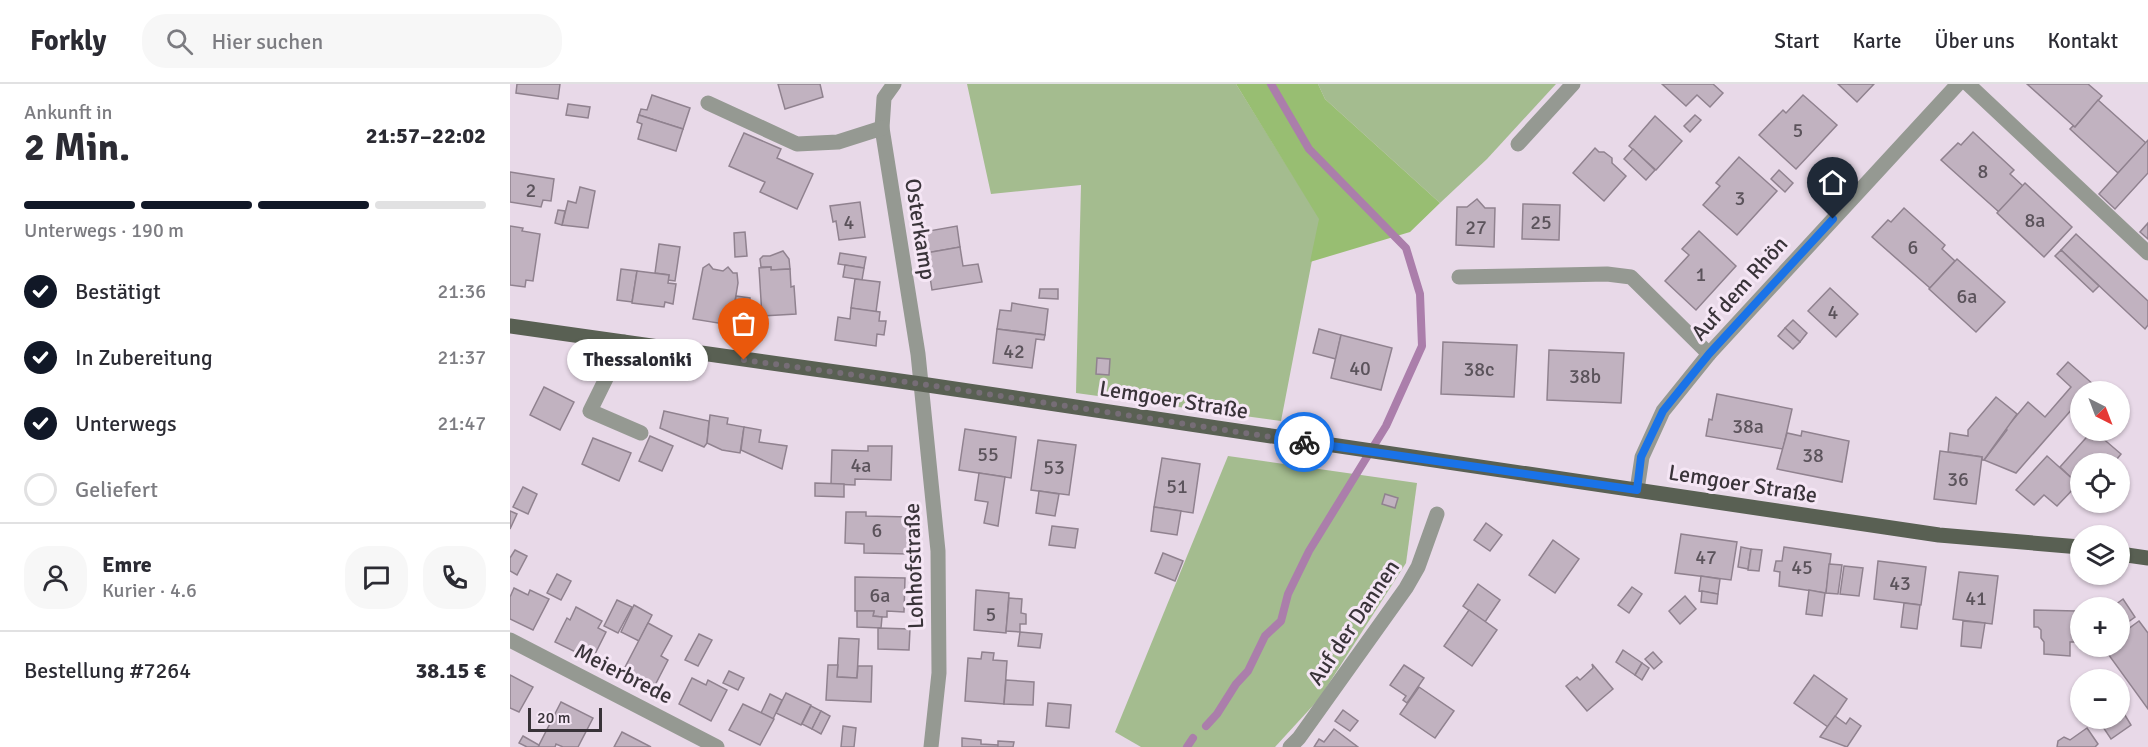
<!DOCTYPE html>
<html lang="de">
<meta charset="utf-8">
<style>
:root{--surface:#fff;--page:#f7f7f7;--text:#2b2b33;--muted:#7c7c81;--line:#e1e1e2;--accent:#111827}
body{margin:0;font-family:Signika,sans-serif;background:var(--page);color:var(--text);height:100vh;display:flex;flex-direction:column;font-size:22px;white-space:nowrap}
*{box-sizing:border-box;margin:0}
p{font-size:20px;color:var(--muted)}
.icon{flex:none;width:33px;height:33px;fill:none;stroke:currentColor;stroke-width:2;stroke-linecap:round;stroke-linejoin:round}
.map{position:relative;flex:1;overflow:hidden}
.details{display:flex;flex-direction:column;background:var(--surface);width:510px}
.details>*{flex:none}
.needle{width:39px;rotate:138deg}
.buttons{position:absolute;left:1560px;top:297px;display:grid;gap:12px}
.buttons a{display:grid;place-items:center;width:60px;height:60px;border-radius:50%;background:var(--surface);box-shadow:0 2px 4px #0004;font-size:30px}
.scale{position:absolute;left:18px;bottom:15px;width:74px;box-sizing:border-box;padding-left:6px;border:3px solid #393339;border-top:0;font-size:16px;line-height:21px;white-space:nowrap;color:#393339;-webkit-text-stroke:4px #f5e6f5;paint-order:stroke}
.pin{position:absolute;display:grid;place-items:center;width:51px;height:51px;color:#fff;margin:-62px -26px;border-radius:50% 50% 50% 0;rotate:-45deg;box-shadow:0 0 6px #0007}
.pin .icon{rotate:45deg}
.courier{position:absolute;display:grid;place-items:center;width:60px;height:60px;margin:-30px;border:4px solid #1a73e8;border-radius:50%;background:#fff;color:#222;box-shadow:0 2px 8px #0007}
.bubble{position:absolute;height:42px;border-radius:21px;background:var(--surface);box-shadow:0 2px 4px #0004;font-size:20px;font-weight:800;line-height:42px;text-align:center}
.summary em{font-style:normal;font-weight:800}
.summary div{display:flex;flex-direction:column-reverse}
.summary{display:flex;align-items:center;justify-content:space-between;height:102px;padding:0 24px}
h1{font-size:39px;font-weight:800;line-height:45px}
.bar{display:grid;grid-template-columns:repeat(4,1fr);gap:9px 6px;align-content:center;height:72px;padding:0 24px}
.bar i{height:8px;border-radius:4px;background:var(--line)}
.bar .selected{background:var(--accent)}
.bar p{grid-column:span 4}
.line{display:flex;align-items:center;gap:15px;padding:0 24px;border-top:2px solid var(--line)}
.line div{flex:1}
.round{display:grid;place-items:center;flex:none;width:63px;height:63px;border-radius:24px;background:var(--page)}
ol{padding:0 24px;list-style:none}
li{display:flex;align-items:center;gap:18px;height:66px}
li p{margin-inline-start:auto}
li .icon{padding:6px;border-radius:50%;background:var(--accent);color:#fff;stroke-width:4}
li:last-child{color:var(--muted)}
li i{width:33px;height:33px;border:3px solid var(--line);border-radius:50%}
header{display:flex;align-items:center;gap:36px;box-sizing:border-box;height:84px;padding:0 30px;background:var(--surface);border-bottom:2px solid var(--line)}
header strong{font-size:28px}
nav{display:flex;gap:33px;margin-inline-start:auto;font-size:21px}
.search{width:420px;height:54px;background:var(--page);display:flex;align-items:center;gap:15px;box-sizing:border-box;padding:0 21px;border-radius:24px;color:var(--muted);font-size:22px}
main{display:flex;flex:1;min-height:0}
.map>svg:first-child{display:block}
.green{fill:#a4bc8f}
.forest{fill:#98be72}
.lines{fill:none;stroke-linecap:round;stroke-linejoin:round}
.stream{stroke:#ab7eab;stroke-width:8}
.building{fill:#c1b2c0;stroke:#90828f;stroke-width:1.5}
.minor{stroke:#959992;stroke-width:15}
.major{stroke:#596053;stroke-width:15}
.done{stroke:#766d76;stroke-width:6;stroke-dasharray:0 10.8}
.route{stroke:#1a73e8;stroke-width:8}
.labels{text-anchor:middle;stroke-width:6;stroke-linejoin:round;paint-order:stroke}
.number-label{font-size:20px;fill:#5b535b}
.street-label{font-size:22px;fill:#393339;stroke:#f5e6f5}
</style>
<header>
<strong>Forkly</strong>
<div class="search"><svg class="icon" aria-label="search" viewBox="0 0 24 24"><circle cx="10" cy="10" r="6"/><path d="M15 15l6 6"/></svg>Hier suchen</div>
<nav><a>Start</a><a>Karte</a><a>Über uns</a><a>Kontakt</a></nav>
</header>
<main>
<section class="details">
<div class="summary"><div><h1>2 Min.</h1><p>Ankunft in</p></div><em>21:57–22:02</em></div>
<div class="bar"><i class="selected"></i><i class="selected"></i><i class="selected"></i><i></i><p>Unterwegs · 190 m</p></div>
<ol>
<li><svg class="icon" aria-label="check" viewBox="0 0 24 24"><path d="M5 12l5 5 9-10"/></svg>Bestätigt<p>21:36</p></li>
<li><svg class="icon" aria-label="check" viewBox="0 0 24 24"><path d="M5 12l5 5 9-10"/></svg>In Zubereitung<p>21:37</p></li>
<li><svg class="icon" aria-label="check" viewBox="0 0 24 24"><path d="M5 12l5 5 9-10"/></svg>Unterwegs<p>21:47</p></li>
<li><i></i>Geliefert</li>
</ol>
<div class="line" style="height:108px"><a class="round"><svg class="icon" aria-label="person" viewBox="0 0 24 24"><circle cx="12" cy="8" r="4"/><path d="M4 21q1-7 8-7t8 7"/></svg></a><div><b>Emre</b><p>Kurier · 4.6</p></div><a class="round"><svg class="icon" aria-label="chat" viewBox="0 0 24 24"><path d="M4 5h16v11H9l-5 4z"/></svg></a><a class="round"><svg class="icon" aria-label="phone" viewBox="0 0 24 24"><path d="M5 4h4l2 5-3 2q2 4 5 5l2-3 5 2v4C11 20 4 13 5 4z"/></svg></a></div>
<div class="line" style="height:78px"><div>Bestellung #7264</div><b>38.15 €</b></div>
</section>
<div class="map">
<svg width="1638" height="663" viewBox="0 0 1638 663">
<rect width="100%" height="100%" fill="#e8d9e8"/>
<g class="green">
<polygon points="457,0 726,0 810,135 771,337 566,309 571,101 481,110"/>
<polygon points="808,0 1046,0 977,75 930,119 815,15"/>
<polygon points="718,372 907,399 896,479 809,615 765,663 631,663 605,648"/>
</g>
<polygon class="forest" points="726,0 808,0 815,15 930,119 900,148 800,178 809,135"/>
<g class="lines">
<g class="stream">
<polyline points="696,642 707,630 726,600 738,587 755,552 771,537 778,510 799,467 876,342 912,262 910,210 896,164 799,65 761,0"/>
<polyline points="677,663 683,654"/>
</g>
</g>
<g class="building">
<polygon points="7,0 50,0 48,15 6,9"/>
<polygon points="268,0 310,0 313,13 275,25"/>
<polygon points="1152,0 1203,0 1213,9 1200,23 1187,11 1176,22"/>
<polygon points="1328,0 1364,0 1347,18"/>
<polygon points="1517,0 1578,0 1592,12 1565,43"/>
<polygon points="142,11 180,24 173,45 129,31 131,25 137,26"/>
<polygon points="1293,11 1327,41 1286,85 1249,51 1273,26 1276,29"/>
<polygon points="1588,16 1636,59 1608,89 1560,45 1563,42 1565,43"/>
<polygon points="58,20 80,23 78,34 56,31"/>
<polygon points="129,31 173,45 166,67 128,55 132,40 127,38"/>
<polygon points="1185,31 1191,36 1180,48 1174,42"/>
<polygon points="1145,32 1172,57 1146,86 1119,62"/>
<polygon points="1463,48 1504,86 1500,90 1513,102 1489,128 1431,76 1448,59 1451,61"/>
<polygon points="234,49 271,65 267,74 303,90 287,125 250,108 255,98 219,82"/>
<polygon points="1638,56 1638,89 1605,125 1589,110"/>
<polygon points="1085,64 1089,68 1094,68 1102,74 1102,79 1116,92 1094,117 1063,89"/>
<polygon points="1123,65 1145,86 1136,96 1114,75"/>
<polygon points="1229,73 1267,107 1227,151 1193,121 1210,102 1206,99"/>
<polygon points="1269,86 1283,99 1275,108 1261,95"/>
<polygon points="0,88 44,95 41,117 33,116 31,123 0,118"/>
<polygon points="1515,99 1562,143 1534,173 1487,129"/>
<polygon points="70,103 85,107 78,144 52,141 58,117 66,119"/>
<polygon points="967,115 975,124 985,124 984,163 946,161 947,123 957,123"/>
<polygon points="350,118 355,153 329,156 326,137 323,138 320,122"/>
<polygon points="1013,120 1050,121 1049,156 1012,155"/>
<polygon points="1394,124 1435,161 1432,165 1445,177 1420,204 1362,153 1378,136 1381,138"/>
<polygon points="48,126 55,127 52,141 45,139"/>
<polygon points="1638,139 1638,155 1630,148"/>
<polygon points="0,142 13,144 12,147 30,150 23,197 16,196 15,203 0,201"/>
<polygon points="447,142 450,163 416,169 413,148"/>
<polygon points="1189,147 1226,182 1186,226 1155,197 1179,171 1172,165"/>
<polygon points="235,148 237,172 225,173 224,149"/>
<polygon points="1566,150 1638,217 1638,241 1635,245 1551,166"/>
<polygon points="149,160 170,163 165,197 158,196 159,191 145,189"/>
<polygon points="450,163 453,182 468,180 472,198 422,206 420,193 412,194 410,181 418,180 416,169"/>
<polygon points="1551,166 1589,202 1583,208 1545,172"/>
<polygon points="273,167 279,175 280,185 261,186 261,183 251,183 250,175 253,172 260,172"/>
<polygon points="330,169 356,173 354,184 328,180"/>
<polygon points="1447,175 1495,218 1466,248 1419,205"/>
<polygon points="199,180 203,185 213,187 218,183 223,189 227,189 228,199 223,229 216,228 214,240 183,235 193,184"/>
<polygon points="335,181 354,184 352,196 333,193"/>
<polygon points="261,183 261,186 280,185 281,203 284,202 286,230 252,232 249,184"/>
<polygon points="111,185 127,187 122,218 107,216"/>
<polygon points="127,187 159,191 158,199 166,200 163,220 155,218 154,223 122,219"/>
<polygon points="345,195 370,198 366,228 341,224"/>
<polygon points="1320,204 1348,230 1326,253 1298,227"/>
<polygon points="530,205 548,205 548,215 529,214"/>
<polygon points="226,212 240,214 241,236 223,233"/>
<polygon points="502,219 538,225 535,251 487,245 490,226 501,227"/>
<polygon points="341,224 370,228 369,237 376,237 374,251 367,250 366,262 325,256 328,233 340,235"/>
<polygon points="1283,236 1297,249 1290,258 1275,244"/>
<polygon points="1275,244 1290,258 1283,265 1268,252"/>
<polygon points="487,245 535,251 534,256 526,255 522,284 483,279"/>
<polygon points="809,245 831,251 826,275 803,269"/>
<polygon points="831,251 882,264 871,306 821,294"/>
<polygon points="933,258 1007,261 1004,313 931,310"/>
<polygon points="1039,266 1114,269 1111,319 1037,316"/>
<polygon points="587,274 600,275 599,291 586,290"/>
<polygon points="1558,278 1584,301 1578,308 1570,308 1570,316 1506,389 1474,376 1497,346 1496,344 1518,318 1535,333 1561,303 1547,290"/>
<polygon points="34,303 64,318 50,346 20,331"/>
<polygon points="1207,310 1282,325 1273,365 1196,352 1199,335 1202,336"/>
<polygon points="1486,313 1507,330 1474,376 1472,376 1472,373 1438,368 1440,349 1458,352 1458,346"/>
<polygon points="154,327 199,337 197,359 194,363 150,344"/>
<polygon points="200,331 218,334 217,340 234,343 230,369 212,366 197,359"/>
<polygon points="234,343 251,346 249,358 277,362 272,385 231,366"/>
<polygon points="455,345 506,353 501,394 449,386"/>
<polygon points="1583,346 1611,370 1603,380 1570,380 1570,402 1550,383"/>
<polygon points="1292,347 1339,357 1332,398 1267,385 1277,349 1291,352"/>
<polygon points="140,352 163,362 152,387 129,377"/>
<polygon points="83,354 121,369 109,397 72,380"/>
<polygon points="528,356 566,361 559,411 521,406"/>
<polygon points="358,362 382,362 381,396 345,395 345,401 321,400 322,366 358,367"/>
<polygon points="1430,367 1472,373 1466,420 1424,415"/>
<polygon points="1537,372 1568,400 1547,422 1534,411 1524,421 1506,406"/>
<polygon points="652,374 690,380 683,429 644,423"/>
<polygon points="469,389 495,393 488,442 474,439 478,418 465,416"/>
<polygon points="305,399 334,400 334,413 305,412"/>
<polygon points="13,403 27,410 18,430 3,423"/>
<polygon points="529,407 549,410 545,432 526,429"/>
<polygon points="875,410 888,414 885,424 872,420"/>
<polygon points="644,423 671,427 667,451 641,447"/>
<polygon points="0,427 7,430 0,445"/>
<polygon points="336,428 356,428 356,432 399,433 399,470 354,469 354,460 335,459"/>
<polygon points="976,439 992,451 980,467 964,456"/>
<polygon points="542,442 568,445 565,464 539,461"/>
<polygon points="1171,450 1227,458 1221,496 1165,489"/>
<polygon points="1043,456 1069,475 1045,509 1019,491"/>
<polygon points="1231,463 1241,465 1238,485 1228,483"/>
<polygon points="1274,463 1321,470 1316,509 1269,502 1270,488 1264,487 1266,477 1272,477"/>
<polygon points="1241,465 1252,466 1249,487 1238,486"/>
<polygon points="5,466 17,472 7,491 0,487 0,474"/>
<polygon points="653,469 673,477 665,497 645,489"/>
<polygon points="1368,477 1416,483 1411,521 1364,515"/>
<polygon points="1319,480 1332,481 1328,510 1316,509"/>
<polygon points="1334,482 1353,484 1349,512 1330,510"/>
<polygon points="1449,488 1488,492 1482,540 1443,535"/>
<polygon points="47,490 61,497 51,516 37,509"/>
<polygon points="1191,492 1210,495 1208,510 1189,507"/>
<polygon points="345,493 395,494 394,528 377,527 377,533 372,533 363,532 364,527 345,527"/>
<polygon points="968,500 990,516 975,538 953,522"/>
<polygon points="1122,503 1132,510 1119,529 1108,521"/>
<polygon points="4,504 18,511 20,506 39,515 23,546 0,535 0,513"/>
<polygon points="466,506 499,509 496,549 464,546"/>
<polygon points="1299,506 1315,509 1312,532 1296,530"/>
<polygon points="1192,507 1208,510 1207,520 1191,518"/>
<polygon points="1175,512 1186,525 1170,540 1159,527"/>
<polygon points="499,514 512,515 511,529 516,530 516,540 510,540 510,548 496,547"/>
<polygon points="1613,515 1625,533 1614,541 1610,536 1610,524 1601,524"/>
<polygon points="107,516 122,523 108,549 94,542"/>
<polygon points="1394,519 1410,521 1407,545 1391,543"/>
<polygon points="124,521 142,531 129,557 111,548"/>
<polygon points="66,523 92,537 88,544 96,548 82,576 45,558 57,534 60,536"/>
<polygon points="959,526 987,546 962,582 934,562"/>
<polygon points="1524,526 1566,527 1565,558 1560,558 1560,572 1534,570 1534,558 1531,554 1531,546 1528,543 1524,543"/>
<polygon points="347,527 364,527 363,532 372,533 371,544 347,543"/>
<polygon points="1566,529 1570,529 1570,559 1565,558"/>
<polygon points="1453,537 1475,539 1471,564 1451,562"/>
<polygon points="1629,537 1638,549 1638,625 1593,563 1610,562 1610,551"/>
<polygon points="138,539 162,552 151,572 158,576 142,607 111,591"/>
<polygon points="368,544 400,545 399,566 368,565"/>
<polygon points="510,548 532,550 530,564 508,562"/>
<polygon points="189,550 202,556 188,582 175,576"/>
<polygon points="329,554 349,555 347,594 327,593"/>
<polygon points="1113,566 1132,579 1125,591 1106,578"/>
<polygon points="472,568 484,569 483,576 497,577 494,620 455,617 458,574 471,575"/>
<polygon points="1143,568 1152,578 1144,585 1135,575"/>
<polygon points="1132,579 1139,584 1132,596 1125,591"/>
<polygon points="1082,580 1103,605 1077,627 1056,602 1067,593 1070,596 1083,584"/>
<polygon points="318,581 328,581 327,593 347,594 348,582 362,582 361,618 316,616"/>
<polygon points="894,581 914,594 897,619 893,616 896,612 880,601"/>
<polygon points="219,587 234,594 228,606 213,599"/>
<polygon points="0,591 23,603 9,628 0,624"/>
<polygon points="1304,591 1337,615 1318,643 1284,619"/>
<polygon points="182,594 196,601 198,596 217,606 201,637 169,620"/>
<polygon points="496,596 524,598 523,621 494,620"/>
<polygon points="909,603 944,627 925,654 890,630"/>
<polygon points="276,609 301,621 291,641 266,629"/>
<polygon points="260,610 272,616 263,635 251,629"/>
<polygon points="51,618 83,634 68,663 53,663 46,660 45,663 28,663"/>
<polygon points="538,619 561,621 559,644 536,642"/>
<polygon points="233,620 264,635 250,661 219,646"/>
<polygon points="301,622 311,627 302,645 292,640"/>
<polygon points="1610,623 1621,641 1601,655 1587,634 1610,634"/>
<polygon points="833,626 848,637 840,647 825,637"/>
<polygon points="311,627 320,632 311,650 302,645"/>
<polygon points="1325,632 1336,640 1340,634 1351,642 1337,663 1310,653"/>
<polygon points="333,642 346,644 344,663 331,663"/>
<polygon points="1577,644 1588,660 1585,663 1547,663 1548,657 1554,653 1560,656"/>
<polygon points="824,645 848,663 804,663 809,655 814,658"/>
<polygon points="112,648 141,663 104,663"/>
<polygon points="13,652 29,661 28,663 17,663 9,659"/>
<polygon points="452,654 471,656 471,660 488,661 488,663 452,663"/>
<polygon points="488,657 504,658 503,663 488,663"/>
</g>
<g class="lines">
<g class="minor">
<polyline points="384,0 374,14 372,44 408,270 428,467 429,589 421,663"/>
<polyline points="1458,0 1638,169"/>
<polyline points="198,19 287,60 328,58 372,44"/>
<polyline points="1008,60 1063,0"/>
<polyline points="949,193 1097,190 1121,193 1199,270"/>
<polyline points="114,258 80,327 131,349"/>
<polyline points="1127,406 1132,373 1153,327 1199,270 1448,0"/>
<polyline points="0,556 207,663"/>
<polyline points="780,663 789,654 896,504 908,483 927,430"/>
</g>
<g class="major">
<polyline points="0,242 411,300 1429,451 1570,463"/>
<polyline points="1610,470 1638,474"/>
</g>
</g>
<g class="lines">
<polyline class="done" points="234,276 411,300 794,358"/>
<polyline class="route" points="794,358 1127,406 1131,373 1153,327 1199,270 1323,135"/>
</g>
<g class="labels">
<g class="number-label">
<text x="1288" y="53">5</text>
<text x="1473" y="94">8</text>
<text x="21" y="113">2</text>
<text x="1230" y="121">3</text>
<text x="1525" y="143">8a</text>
<text x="339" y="145">4</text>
<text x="1031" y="145">25</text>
<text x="966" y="150">27</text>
<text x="1403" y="170">6</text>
<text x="1191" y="197">1</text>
<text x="1457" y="219">6a</text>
<text x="1323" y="235">4</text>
<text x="504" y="274">42</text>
<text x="850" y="291">40</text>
<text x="969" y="292">38c</text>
<text x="1075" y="299">38b</text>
<text x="1238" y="349">38a</text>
<text x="478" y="377">55</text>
<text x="1303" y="378">38</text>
<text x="351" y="388">4a</text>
<text x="544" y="390">53</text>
<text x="1448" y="402">36</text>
<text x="667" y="409">51</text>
<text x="367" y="453">6</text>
<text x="1196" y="480">47</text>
<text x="1292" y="490">45</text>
<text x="1390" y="506">43</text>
<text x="370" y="518">6a</text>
<text x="1466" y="521">41</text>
<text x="481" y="537">5</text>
</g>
<g class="street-label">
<text transform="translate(411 145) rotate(81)" y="8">Osterkamp</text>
<text transform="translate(1229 204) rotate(-48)" y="8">Auf dem Rhön</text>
<text transform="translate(664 315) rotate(9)" y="8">Lemgoer Straße</text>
<text transform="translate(1233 399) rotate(9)" y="8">Lemgoer Straße</text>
<text transform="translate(403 482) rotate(-92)" y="8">Lohhofstraße</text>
<text transform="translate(843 538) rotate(-56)" y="8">Auf der Dannen</text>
<text transform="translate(114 589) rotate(27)" y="8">Meierbrede</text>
</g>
</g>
</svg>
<div class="buttons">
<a><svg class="needle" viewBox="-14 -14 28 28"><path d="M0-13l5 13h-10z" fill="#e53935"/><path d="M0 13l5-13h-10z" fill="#7c7c81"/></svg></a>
<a><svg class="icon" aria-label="locate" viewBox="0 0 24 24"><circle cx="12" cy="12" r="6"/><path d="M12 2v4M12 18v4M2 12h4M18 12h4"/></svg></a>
<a><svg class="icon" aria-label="layers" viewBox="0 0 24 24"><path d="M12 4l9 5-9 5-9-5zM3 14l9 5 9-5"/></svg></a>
<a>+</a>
<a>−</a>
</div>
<div class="scale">20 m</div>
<div class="pin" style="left:234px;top:276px;background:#ea580c"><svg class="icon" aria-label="bag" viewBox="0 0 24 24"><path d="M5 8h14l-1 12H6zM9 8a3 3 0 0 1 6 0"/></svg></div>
<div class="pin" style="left:1323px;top:135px;background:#1f2937"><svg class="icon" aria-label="home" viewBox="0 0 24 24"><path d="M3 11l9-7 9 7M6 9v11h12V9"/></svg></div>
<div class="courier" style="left:794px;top:358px"><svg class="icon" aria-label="bike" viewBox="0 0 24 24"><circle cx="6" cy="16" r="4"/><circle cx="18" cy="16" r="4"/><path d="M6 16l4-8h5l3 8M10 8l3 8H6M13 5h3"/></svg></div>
<div class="bubble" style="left:57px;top:255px;width:141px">Thessaloniki</div>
</div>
</main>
